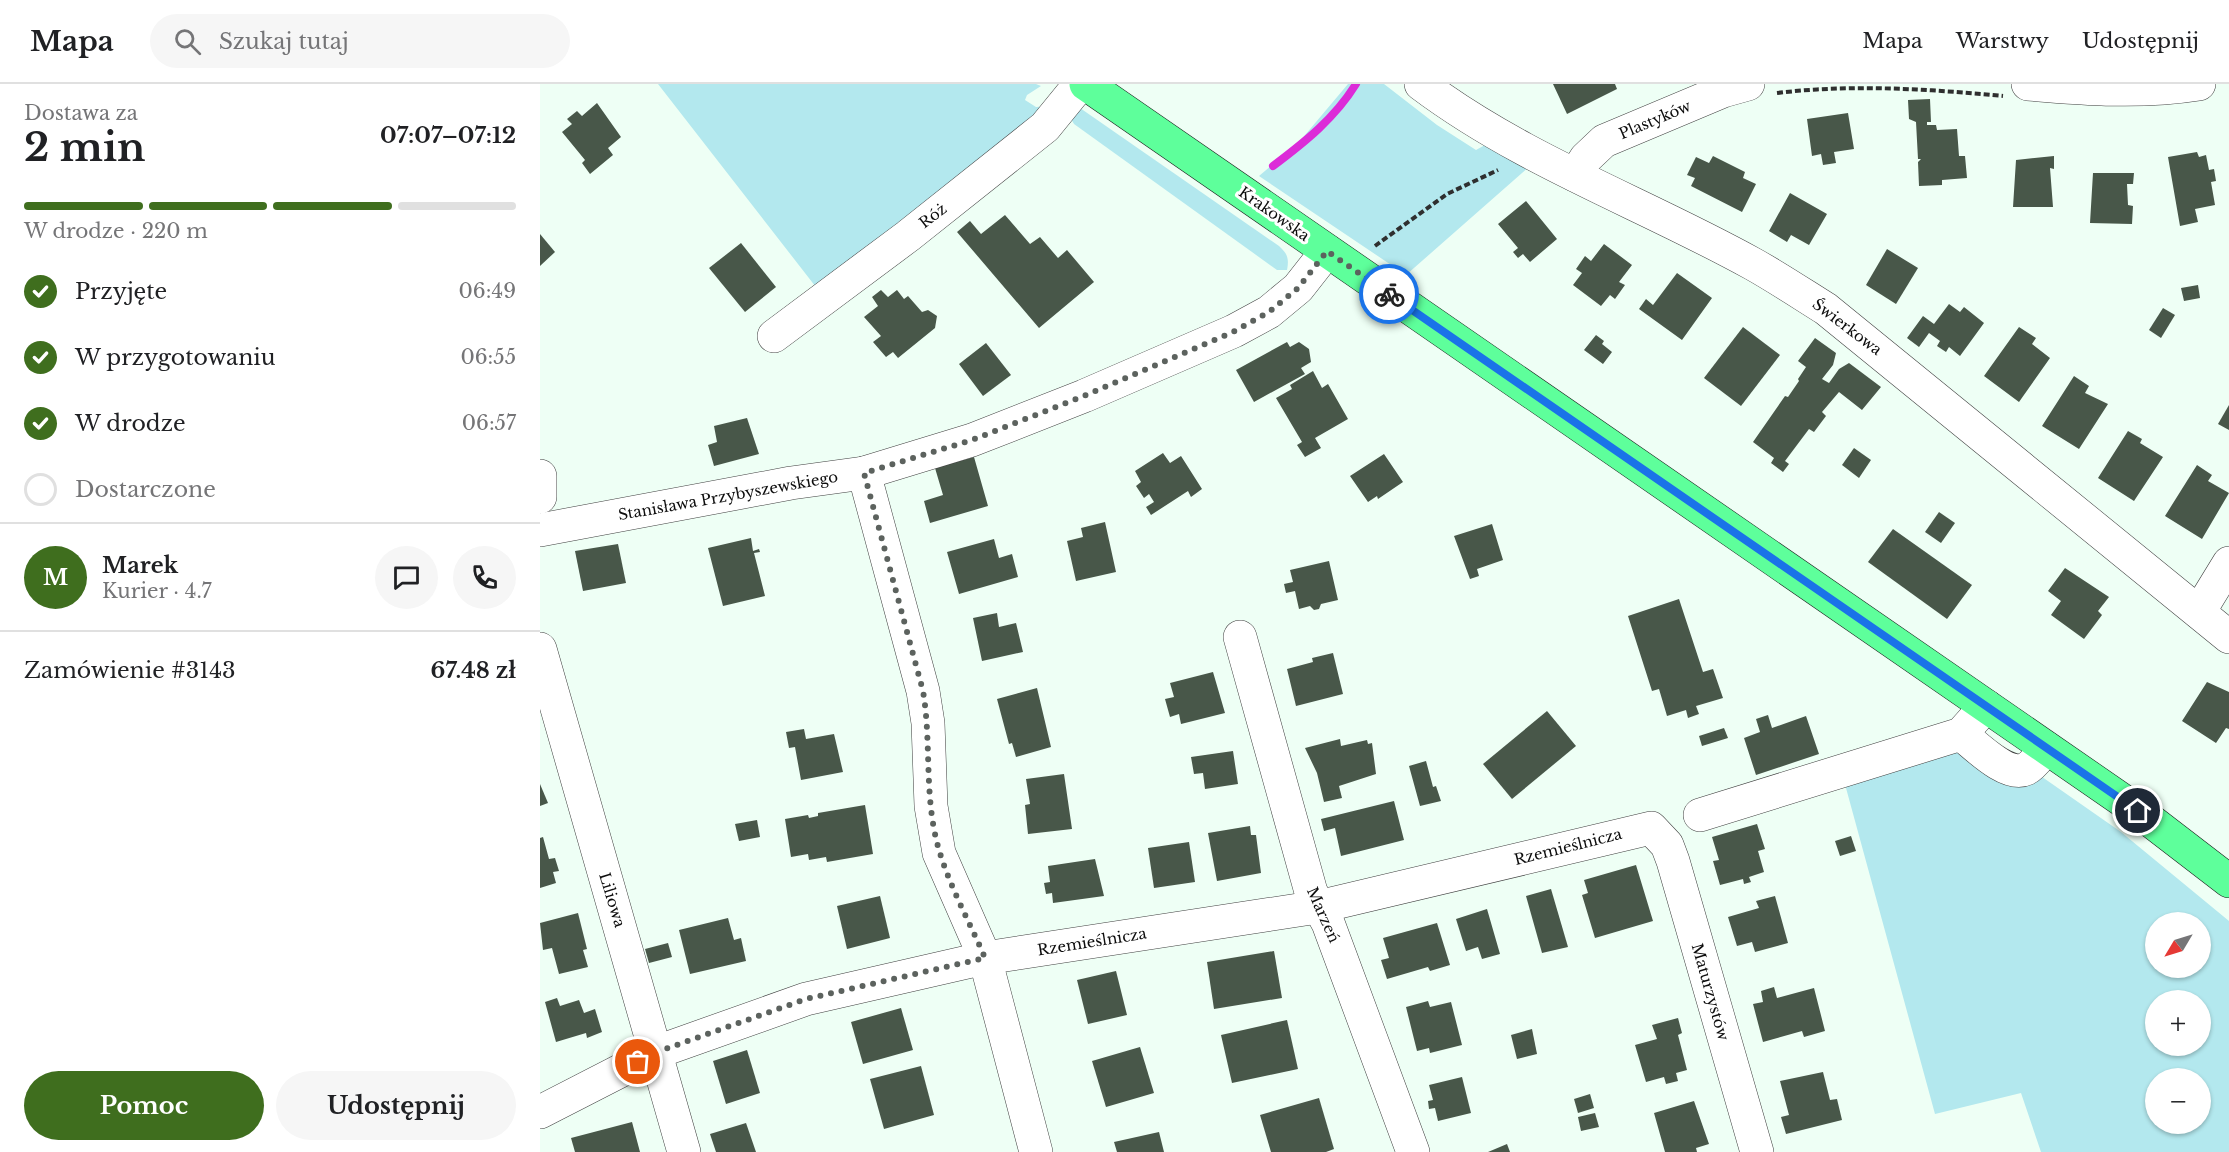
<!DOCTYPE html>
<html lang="pl">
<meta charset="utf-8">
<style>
:root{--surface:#fff;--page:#f6f6f6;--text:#202124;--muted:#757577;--line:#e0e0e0;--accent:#3f6e1e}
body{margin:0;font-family:"Libre Baskerville",serif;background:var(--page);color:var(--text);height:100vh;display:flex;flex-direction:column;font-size:22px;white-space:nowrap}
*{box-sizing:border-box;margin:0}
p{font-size:20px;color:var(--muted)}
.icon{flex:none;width:33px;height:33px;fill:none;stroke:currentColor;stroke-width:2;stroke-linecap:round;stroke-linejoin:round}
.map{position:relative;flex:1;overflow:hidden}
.sheet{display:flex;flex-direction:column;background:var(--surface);width:540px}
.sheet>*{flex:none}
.needle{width:39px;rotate:232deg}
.controls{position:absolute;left:1605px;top:828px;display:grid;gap:12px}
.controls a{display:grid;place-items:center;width:66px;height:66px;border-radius:50%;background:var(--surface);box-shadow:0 2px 4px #0004;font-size:30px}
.pin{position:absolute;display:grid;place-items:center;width:51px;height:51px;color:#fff;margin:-26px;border:3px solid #fff;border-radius:50%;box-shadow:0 2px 6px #0007}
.courier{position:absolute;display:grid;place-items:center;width:60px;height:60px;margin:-30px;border:4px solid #1a73e8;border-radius:50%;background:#fff;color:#222;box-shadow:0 2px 8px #0007}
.headline em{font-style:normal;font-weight:800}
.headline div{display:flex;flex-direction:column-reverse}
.headline{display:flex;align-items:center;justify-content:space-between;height:102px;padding:0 24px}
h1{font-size:39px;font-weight:800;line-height:45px}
.bar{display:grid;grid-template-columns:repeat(4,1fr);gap:9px 6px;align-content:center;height:72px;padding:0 24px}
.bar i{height:8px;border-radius:4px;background:var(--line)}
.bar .current{background:var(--accent)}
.bar p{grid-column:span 4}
.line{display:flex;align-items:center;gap:15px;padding:0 24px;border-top:2px solid var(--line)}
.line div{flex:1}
.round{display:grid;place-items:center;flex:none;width:63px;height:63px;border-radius:32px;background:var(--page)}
ol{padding:0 24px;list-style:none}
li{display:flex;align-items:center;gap:18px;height:66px}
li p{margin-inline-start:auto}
li .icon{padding:6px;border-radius:50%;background:var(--accent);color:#fff;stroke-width:4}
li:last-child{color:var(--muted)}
li i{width:33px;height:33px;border:3px solid var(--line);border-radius:50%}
.action{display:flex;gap:12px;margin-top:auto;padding:12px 24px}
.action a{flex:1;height:69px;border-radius:36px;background:var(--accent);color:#fff;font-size:24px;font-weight:800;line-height:69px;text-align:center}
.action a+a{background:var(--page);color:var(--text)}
header{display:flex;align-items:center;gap:36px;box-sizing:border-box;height:84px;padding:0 30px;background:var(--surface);border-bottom:2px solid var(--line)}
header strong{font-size:28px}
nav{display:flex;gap:33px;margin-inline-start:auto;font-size:21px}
.search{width:420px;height:54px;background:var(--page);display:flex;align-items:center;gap:15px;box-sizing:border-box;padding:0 21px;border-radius:33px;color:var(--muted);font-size:22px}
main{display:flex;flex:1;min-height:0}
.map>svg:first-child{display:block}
.green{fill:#b3e8ee;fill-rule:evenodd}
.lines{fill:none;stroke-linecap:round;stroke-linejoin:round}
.stream{stroke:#dc2bd8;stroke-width:8}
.building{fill:#485749}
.minor-casing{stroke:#404040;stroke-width:34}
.major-casing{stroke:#1e1e1e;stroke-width:34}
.path{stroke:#2f2f2f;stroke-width:4;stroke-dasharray:6 3;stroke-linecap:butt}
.minor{stroke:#fff;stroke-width:33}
.major{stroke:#5eff9b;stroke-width:33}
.done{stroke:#5c625e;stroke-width:6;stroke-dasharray:0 10.8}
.route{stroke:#1a73e8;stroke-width:8}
.labels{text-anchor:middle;stroke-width:6;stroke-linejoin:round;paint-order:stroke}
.street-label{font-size:15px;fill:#0d0d0d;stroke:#fff}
</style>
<header>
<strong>Mapa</strong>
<div class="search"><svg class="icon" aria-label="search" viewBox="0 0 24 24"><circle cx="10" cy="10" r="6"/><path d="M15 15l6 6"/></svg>Szukaj tutaj</div>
<nav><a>Mapa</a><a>Warstwy</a><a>Udostępnij</a></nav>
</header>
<main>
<section class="sheet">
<div class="headline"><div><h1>2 min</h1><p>Dostawa za</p></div><em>07:07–07:12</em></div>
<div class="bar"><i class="current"></i><i class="current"></i><i class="current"></i><i></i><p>W drodze · 220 m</p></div>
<ol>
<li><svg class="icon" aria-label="check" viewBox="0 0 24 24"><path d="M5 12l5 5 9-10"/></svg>Przyjęte<p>06:49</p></li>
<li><svg class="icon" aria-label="check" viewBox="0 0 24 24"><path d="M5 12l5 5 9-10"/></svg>W przygotowaniu<p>06:55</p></li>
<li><svg class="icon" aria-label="check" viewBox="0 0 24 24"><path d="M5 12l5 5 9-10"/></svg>W drodze<p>06:57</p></li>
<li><i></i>Dostarczone</li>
</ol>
<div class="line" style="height:108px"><b class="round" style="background:var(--accent);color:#fff">M</b><div><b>Marek</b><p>Kurier · 4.7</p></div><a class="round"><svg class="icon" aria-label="chat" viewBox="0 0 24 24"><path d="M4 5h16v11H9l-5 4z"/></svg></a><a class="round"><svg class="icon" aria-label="phone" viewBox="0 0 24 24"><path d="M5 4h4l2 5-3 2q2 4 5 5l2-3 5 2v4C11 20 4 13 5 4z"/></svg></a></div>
<div class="line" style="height:78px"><div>Zamówienie #3143</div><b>67.48 zł</b></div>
<div class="action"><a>Pomoc</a><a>Udostępnij</a></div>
</section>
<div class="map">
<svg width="1689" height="1068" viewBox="0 0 1689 1068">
<rect width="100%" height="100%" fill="#eefff5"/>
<g class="green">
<polygon points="118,0 496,0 501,2 487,11 485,16 496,23 508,22 279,207"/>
<polygon points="808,0 844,0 897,41 936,66 945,61 990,82 866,191 719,92 760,57"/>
<path d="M540,24L739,162C748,170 749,175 747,186H737L534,40L530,33Z"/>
<path d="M1411,659L1495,688L1581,748L1689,837V1068H1501L1481,1009L1395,1030L1303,693ZM1616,838H1660V884H1616ZM1616,916H1660V962H1616ZM1616,994H1660V1040H1616Z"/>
</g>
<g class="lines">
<path class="stream" d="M733,82C765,58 795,34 816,0"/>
</g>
<g class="building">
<polygon points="1013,0 1075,0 1077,5 1027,30"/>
<polygon points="1390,15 1391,38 1387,38 1387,41 1396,41 1397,46 1417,45 1419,72 1425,72 1427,94 1402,96 1402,101 1379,102 1378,78 1381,75 1378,75 1376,38 1369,35 1368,16"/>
<polygon points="57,19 81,53 68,64 73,71 50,90 42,79 45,76 22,48 32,40 27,35 37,27 42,32"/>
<polygon points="1308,29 1314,65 1294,68 1296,79 1283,81 1281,70 1272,72 1267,35"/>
<polygon points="1657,68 1659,73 1666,71 1669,86 1674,85 1676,97 1671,98 1675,121 1655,125 1658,138 1640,142 1628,73"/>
<polygon points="1173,72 1205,88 1203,94 1216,100 1202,128 1151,102 1155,94 1147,91 1156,73 1169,79"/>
<polygon points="1514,72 1514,85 1510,84 1513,123 1473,123 1476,76"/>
<polygon points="1553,89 1594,89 1593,100 1587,100 1588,121 1593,122 1592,140 1550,139"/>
<polygon points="1250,109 1287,130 1269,161 1251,151 1247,158 1229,147"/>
<polygon points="986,117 1017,155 990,178 983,170 978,174 973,168 978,164 958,140"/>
<polygon points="465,131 490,160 500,153 518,174 527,166 554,198 499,244 417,148 430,137 441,150"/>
<polygon points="0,150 15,168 0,182"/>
<polygon points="201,159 236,203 205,228 169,184"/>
<polygon points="1064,160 1092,181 1079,198 1085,201 1075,215 1070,211 1061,222 1033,201 1042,189 1036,185 1045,172 1051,177"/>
<polygon points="1347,165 1378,184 1356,220 1326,201"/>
<polygon points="1137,189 1172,214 1142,256 1099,225 1106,215 1113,221"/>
<polygon points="1658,201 1660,214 1644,217 1641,204"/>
<polygon points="341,206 348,213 357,206 364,215 368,212 382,228 388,226 397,232 395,244 358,274 353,268 346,273 333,258 341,252 324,233 338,222 332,213"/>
<polygon points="1409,220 1420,228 1424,223 1444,239 1420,272 1409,263 1406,268 1397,262 1400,257 1389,249 1379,263 1367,254 1383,232 1394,240"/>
<polygon points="1623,224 1635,231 1621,254 1609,246"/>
<polygon points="1203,243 1240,271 1201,322 1164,294"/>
<polygon points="1479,243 1496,254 1492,260 1510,274 1479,318 1444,292"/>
<polygon points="1056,251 1064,257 1062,260 1072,268 1063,280 1044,266"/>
<polygon points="1275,254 1296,269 1293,281 1282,295 1289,299 1299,285 1309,279 1341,303 1322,326 1299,308 1282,328 1286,332 1274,348 1269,345 1245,377 1249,380 1243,388 1231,379 1234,374 1213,358 1245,312 1248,313 1259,297 1258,295 1266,283 1258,277"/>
<polygon points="747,258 750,263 759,258 769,265 771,278 761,284 765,290 714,318 696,286"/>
<polygon points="446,259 471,291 443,312 419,280"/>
<polygon points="773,287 782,304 788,300 808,335 775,354 781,364 765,373 757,361 762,358 736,314 752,305 750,301"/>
<polygon points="1534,292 1549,302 1545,309 1568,320 1539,365 1502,342"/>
<polygon points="1689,321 1689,346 1678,340"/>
<polygon points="207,334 219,370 174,382 168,361 177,358 174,342"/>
<polygon points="1588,347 1602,355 1600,359 1623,373 1594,417 1558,394"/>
<polygon points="1314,364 1331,376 1319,394 1302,381"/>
<polygon points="623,369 630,379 641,372 662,405 651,413 648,407 611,431 606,423 614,418 609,410 604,414 596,402 601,398 595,387"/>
<polygon points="844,370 863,398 838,415 837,412 828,418 810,392"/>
<polygon points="434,373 448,422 390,439 384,417 403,411 395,384"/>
<polygon points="1657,381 1672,391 1668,397 1689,409 1662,455 1625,432"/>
<polygon points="1399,428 1415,439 1401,459 1385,448"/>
<polygon points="565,438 576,488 536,497 527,457 543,453 541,444"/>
<polygon points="952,440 963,476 937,485 939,492 930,495 914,452"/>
<polygon points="1353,445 1432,501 1407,535 1328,478"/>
<polygon points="211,454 213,467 219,465 220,468 214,469 225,512 183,522 168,464"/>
<polygon points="454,455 459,474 472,470 478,493 419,510 407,468"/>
<polygon points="78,460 86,499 43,507 35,467"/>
<polygon points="789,477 798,516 781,520 779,525 774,526 770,522 759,525 755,507 746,509 744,500 753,498 750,486"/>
<polygon points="1525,484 1569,513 1558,527 1562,531 1544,555 1511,531 1521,517 1508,507"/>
<polygon points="1139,515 1163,588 1173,585 1183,614 1156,622 1159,630 1148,634 1146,626 1127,632 1119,605 1112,607 1088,532"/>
<polygon points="457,529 459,543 476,539 483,568 442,577 433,534"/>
<polygon points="793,569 803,610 756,622 747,585 773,578 772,574"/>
<polygon points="673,588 685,629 641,640 639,630 630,633 625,615 634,613 630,599"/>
<polygon points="1667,598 1689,608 1689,645 1686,644 1676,659 1642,637"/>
<polygon points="497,604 511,663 476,673 472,659 469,660 457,615"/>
<polygon points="1007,627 1036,662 972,715 943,680"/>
<polygon points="1228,631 1232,644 1266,632 1279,670 1216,691 1204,654 1220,648 1216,635"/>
<polygon points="1184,644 1188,654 1162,662 1159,652"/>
<polygon points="264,645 266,655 294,650 303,688 261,696 255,663 249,664 246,648"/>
<polygon points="800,655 801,662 827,656 828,660 832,659 836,690 799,702 802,714 784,718 777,689 765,664"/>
<polygon points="693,667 698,700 665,705 663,689 654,690 651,673"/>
<polygon points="886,677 893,703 896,702 901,717 880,722 869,682"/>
<polygon points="524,690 532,745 488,750 485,721 490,720 486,695"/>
<polygon points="0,700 8,719 0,722"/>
<polygon points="854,717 864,756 801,772 795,744 784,747 781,735"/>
<polygon points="325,721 333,770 287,778 286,773 269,776 268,770 251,773 245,735 268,731 269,734 278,732 278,729"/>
<polygon points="217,736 220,753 199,757 195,740"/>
<polygon points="1217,740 1225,765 1218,767 1224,788 1209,793 1211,798 1204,800 1203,795 1180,801 1173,777 1179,776 1172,753"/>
<polygon points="710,742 711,751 716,751 721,789 677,797 668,749"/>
<polygon points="1311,752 1316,767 1300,772 1295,757"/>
<polygon points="3,753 9,775 15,774 19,787 13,788 16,799 0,804 0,754"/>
<polygon points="649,758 655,798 614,804 608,764"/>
<polygon points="555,775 564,812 513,819 512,809 506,810 504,799 510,798 508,782"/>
<polygon points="1096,781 1113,837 1055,854 1042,811 1048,809 1044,796"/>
<polygon points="1011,805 1028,863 1002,869 986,812"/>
<polygon points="340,812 350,854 307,865 297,822"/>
<polygon points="1235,812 1248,859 1215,868 1212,858 1197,862 1188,833 1219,824 1216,817"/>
<polygon points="947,825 960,870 942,875 938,863 926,867 916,835"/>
<polygon points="38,829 47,865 43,866 48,883 19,890 12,864 3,866 0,839"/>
<polygon points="188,834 194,856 201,854 206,877 150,890 139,846"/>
<polygon points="897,839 910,881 890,887 888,883 847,895 841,876 849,874 843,854"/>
<polygon points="128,859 132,873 109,879 105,865"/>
<polygon points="734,867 742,914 674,925 667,878"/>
<polygon points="576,887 587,931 548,940 537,896"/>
<polygon points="1234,903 1237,914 1274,904 1285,947 1264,953 1262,947 1223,958 1213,920 1223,918 1221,907"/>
<polygon points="17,914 20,922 39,916 44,929 55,925 62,948 47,954 46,949 16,958 5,918"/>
<polygon points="888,917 890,923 911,918 922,961 890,969 889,964 877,967 866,923"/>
<polygon points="361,924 373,966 323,980 311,938"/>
<polygon points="1138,934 1142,949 1138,951 1147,986 1136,989 1138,997 1126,1000 1124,993 1106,998 1095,961 1117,955 1112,941"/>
<polygon points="747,936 758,985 692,999 681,951"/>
<polygon points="992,945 997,970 977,975 971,951"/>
<polygon points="600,963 614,1009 566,1023 552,977"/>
<polygon points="207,966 220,1009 186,1020 173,977"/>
<polygon points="381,982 394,1031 344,1045 330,995"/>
<polygon points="1283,988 1290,1016 1297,1015 1302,1036 1246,1050 1241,1033 1249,1031 1240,997"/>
<polygon points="922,993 931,1029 898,1037 895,1024 889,1025 888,1017 893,1016 889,1001"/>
<polygon points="1050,1010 1054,1024 1038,1029 1034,1015"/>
<polygon points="779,1014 794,1065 786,1068 731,1068 720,1031"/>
<polygon points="1154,1017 1169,1060 1156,1064 1157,1068 1125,1068 1114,1029"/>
<polygon points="1055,1029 1059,1043 1041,1047 1038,1033"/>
<polygon points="92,1038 100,1068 35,1068 31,1054"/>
<polygon points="206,1039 216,1068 176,1068 170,1050"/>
<polygon points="619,1048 624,1068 577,1068 574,1058"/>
<polygon points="967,1060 970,1068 948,1068"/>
</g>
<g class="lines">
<g class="minor-casing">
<g id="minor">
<path d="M881,0C982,76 1103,119 1213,180C1238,194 1262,210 1286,225L1689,553"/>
<path d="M1488,0C1546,5 1602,9 1659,0"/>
<polyline points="1035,91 1046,74 1064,57 1183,7 1208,0"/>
<polyline points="234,252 368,152 505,43 540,0"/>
<polyline points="324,389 383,607 388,639 391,722 399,769 445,874 496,1068"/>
<polyline points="0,392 0,413"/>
<polyline points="0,446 251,399 324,389 432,356 544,312 694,247 729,228 758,204 787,167"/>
<polyline points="1659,528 1689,479"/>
<polyline points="700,553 771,808 788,839 873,1068"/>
<polyline points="0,565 144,1068"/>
<path d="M1421,650C1435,661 1467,694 1486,685C1494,681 1500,671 1506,664"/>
<polyline points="1160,731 1421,650 1446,622"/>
<polyline points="0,1028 117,968 266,915 445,874 778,823 1111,744 1127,761 1133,777 1217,1068"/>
</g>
</g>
<g class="major-casing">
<polyline id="major" points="546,0 1598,727 1689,797"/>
</g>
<g class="path">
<path d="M1237,9C1312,0 1388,5 1463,12"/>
<polyline points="835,162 907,110 958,86"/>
</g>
<use href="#minor" class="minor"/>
<use href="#major" class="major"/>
</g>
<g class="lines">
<path class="done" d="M98,978L117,968L266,915L445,874C428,834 404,793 395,750C385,703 391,655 383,607L324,389L432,356L544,312L693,248L729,228L758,204L787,167L849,210"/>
<polyline class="route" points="849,210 1598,727"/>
</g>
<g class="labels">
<g class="street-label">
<text transform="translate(1115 36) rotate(-23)" y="5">Plastyków</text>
<text transform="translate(734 130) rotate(35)" y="5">Krakowska</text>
<text transform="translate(393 132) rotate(-38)" y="5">Róż</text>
<text transform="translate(1307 243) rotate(37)" y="5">Świerkowa</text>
<text transform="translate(188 412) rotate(-10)" y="5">Stanisława Przybyszewskiego</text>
<text transform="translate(1028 763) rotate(-14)" y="5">Rzemieślnicza</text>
<text transform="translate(72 816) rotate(73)" y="5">Liliowa</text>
<text transform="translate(783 831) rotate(66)" y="5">Marzeń</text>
<text transform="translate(552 858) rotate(-9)" y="5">Rzemieślnicza</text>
<text transform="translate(1170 908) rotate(74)" y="5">Maturzystów</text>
</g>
</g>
</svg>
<div class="controls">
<a><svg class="needle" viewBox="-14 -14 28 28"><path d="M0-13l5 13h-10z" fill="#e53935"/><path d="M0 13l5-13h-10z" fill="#757577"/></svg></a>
<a>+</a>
<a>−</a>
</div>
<div class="pin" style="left:98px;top:978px;background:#ea580c"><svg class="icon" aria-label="bag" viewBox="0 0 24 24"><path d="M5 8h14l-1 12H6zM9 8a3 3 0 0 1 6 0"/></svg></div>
<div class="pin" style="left:1598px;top:727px;background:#1f2937"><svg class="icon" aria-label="home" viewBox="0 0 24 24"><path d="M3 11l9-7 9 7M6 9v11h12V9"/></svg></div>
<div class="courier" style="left:849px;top:210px"><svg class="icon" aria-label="bike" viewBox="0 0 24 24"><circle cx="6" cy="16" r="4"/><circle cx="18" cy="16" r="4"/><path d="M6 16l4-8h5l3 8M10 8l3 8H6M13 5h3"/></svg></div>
</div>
</main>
